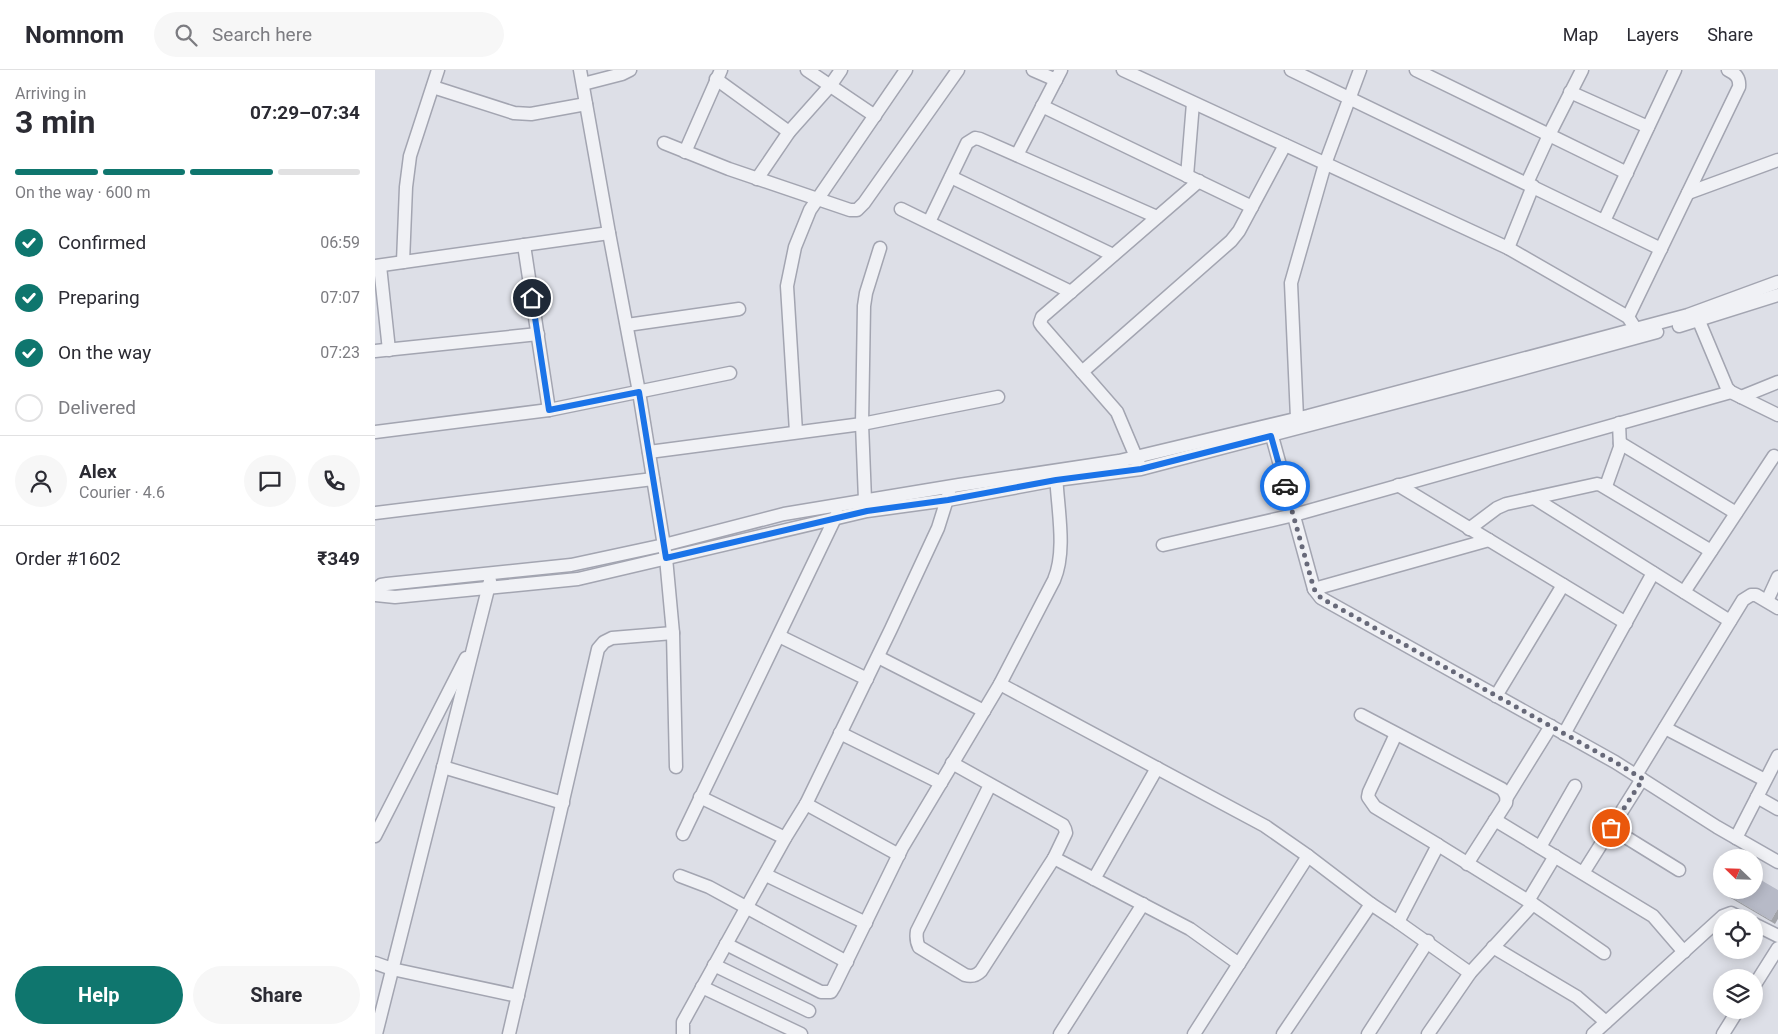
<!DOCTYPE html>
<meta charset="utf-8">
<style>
:root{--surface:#fff;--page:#f7f7f7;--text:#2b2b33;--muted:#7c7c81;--line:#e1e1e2;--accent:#0f766e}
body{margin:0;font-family:Roboto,sans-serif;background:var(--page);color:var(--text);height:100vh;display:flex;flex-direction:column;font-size:19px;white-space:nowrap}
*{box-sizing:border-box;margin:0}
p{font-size:16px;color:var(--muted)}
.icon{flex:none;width:28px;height:28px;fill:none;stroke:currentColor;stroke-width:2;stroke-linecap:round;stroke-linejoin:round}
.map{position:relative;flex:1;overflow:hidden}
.panel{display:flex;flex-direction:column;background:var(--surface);width:375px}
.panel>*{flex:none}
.needle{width:32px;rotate:293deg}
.controls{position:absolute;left:1338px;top:779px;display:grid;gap:10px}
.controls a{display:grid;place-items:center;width:50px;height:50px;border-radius:50%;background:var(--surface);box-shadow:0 2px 12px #0003;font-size:25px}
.pin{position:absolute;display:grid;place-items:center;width:42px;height:42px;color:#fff;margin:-21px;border:2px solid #fff;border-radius:50%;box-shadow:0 1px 5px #0007}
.courier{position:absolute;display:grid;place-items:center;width:50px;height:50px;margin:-25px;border:4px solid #1a73e8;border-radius:50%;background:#fff;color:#222;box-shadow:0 1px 6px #0007}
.overview em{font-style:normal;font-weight:700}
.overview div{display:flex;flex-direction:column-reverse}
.overview{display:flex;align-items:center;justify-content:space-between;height:85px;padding:0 15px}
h1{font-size:32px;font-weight:700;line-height:38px}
.bar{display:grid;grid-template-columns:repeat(4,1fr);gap:8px 5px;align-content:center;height:60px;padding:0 15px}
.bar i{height:6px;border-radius:4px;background:var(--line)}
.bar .on{background:var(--accent)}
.bar p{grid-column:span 4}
.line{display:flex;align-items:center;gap:12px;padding:0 15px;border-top:1px solid var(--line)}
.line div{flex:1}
.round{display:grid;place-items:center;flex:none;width:52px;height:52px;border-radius:26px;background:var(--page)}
ol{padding:0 15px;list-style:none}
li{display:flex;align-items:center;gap:15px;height:55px}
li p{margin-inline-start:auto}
li .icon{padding:5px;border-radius:50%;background:var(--accent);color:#fff;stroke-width:4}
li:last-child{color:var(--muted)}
li i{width:28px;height:28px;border:2px solid var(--line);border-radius:50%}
.action{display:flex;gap:10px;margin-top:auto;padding:10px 15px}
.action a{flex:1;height:58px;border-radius:30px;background:var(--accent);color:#fff;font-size:20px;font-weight:700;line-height:58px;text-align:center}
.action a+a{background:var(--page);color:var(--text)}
header{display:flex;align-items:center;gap:30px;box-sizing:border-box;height:70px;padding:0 25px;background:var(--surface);border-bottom:1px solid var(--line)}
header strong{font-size:24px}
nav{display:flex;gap:28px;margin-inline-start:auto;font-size:18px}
.search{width:350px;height:45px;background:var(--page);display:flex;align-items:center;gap:12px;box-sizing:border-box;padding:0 18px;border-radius:28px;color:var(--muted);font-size:19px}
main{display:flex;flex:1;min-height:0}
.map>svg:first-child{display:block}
.building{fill:#b7bac7;filter:url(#shadow)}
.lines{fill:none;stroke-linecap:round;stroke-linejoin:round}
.minor-casing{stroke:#a3a5b1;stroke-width:15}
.minor{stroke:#f0f1f5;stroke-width:12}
.done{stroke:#676979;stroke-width:5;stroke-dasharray:0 9}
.route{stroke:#1a73e8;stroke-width:6}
</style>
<header>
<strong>Nomnom</strong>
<div class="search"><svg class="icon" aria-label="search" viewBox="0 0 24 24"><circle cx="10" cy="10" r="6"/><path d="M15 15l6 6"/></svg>Search here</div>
<nav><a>Map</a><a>Layers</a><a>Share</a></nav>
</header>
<main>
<section class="panel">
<div class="overview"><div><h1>3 min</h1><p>Arriving in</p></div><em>07:29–07:34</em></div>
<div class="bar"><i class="on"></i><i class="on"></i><i class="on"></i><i></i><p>On the way · 600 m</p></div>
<ol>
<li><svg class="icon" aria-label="check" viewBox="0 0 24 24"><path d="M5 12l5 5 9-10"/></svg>Confirmed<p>06:59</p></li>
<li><svg class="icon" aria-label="check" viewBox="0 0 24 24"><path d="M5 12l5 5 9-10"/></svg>Preparing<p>07:07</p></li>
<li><svg class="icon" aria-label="check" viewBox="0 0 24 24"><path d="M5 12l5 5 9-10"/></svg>On the way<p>07:23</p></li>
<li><i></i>Delivered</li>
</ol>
<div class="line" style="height:90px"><a class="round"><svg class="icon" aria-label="person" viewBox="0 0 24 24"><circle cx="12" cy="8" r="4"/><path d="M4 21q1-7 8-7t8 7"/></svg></a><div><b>Alex</b><p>Courier · 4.6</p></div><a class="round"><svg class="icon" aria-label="chat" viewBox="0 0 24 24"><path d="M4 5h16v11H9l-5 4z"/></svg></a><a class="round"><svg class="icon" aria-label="phone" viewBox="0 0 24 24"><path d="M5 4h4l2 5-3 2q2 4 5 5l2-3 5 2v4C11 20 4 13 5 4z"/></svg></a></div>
<div class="line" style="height:65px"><div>Order #1602</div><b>₹349</b></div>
<div class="action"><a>Help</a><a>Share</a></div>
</section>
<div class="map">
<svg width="1403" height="964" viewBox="0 0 1403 964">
<defs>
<filter id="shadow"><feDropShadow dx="4" dy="4" stdDeviation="0" flood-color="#0004"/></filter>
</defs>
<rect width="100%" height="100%" fill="#dddfe7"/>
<polygon class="building" points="1379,806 1403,820 1403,838 1396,850 1350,823 1351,820 1379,820"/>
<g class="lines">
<g class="minor-casing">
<g id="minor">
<polyline points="205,0 234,163 264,322 291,488 298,563 301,697"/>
<polyline points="432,0 500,46"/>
<polyline points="658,0 681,10"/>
<polyline points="748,0 1133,178 1253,247 1264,264"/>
<polyline points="916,0 1286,179"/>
<polyline points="1041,0 1252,103"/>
<polyline points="341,9 414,62"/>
<polyline points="208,14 247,4 255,0"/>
<polyline points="58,17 139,43 156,44 211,34"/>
<polyline points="1195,22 1273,57"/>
<polyline points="667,36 877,137"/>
<polyline points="289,73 354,99 475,140 482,140 489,133 583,0"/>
<polyline points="310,82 346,0"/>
<polyline points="642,85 686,0"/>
<polyline points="812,106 818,33"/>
<polyline points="576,107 738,185"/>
<polyline points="382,109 414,62 455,16 466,0"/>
<polyline points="1152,113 1174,65 1207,0"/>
<polyline points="1313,123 1403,90"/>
<polyline points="526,139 696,222"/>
<polyline points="1229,151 1300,0"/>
<polyline points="554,152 592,73 600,68 605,69 782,147"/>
<polyline points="149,175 174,340"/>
<polyline points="1133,178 1158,116"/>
<polyline points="28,192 31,117 35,86 63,0"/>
<polyline points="0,196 234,163"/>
<polyline points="5,196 14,280"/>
<polyline points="1321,244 1352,318 1356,322 1403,345"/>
<path d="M1253,247L1364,17C1365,8 1361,4 1353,0"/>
<polyline points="252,255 364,239"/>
<polyline points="1304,256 1403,225"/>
<polyline points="0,281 163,264"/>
<polyline points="707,302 856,171 864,161 910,75"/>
<polyline points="1366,327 1403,312"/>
<polyline points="924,356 922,348 916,213 950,94 985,0"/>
<polyline points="895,359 939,519 946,528 1240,692 1342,757 1403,792"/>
<polyline points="0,362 174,340 355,303"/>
<polyline points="421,362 412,216 420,177 435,140 531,0"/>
<polyline points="1245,373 1361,443"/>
<polyline points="274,382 487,354 623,327"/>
<polyline points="764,394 742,342 667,256 665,253 667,247 824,111"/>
<polyline points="1023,415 1251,553"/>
<polyline points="1231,416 1245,377 1244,353"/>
<polyline points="1159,428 1355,551"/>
<polyline points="490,430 487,354 489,236 491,223 505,178"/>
<polyline points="0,443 278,409"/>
<polyline points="1094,459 1122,438 1131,434 1222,414 1226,415 1336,481"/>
<polyline points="788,475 919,445 1356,322"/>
<polyline points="939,519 1114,470"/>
<polyline points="0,520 6,515 12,514 196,495 289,475 409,444 584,415 744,391 933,346 1313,245 1403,212"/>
<polyline points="1309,522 1399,386"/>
<polyline points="0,525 20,527 203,509 492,441 573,430 681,410 766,399 1091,314 1282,262"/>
<polyline points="1392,531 1403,507"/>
<polyline points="404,566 492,609"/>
<polyline points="503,587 609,641"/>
<polyline points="625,614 890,756 933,786"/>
<polyline points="1121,626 1188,515"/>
<path d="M986,645L1127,719C1131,724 1132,727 1131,733L1092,794"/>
<polyline points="1290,658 1390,710"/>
<polyline points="465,663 566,713"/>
<polyline points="1021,664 994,722 993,727 1000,737 1063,775"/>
<polyline points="1189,664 1278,503"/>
<path d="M577,693L688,755L690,759L691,763L679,788L606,901C601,906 597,907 590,905L544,877C541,871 541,867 542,861L615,715"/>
<polyline points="68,697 188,733"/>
<polyline points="1261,705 1368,530 1376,525 1381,525 1403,538"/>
<polyline points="325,727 410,768"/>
<polyline points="1132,727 1176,656"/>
<polyline points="1382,727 1403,739"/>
<polyline points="431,734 524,785"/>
<polyline points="1120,750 1278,846 1309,882"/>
<polyline points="1236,758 1304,800"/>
<polyline points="308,764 462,444"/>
<polyline points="0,766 91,588"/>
<polyline points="1361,768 1403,686"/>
<polyline points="1165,777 1200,716"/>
<polyline points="679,788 815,859 864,894"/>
<polyline points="1208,803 1267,709"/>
<polyline points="391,805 491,853"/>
<polyline points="305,806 334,817 472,892"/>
<polyline points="719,809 782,698"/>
<polyline points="1153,831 1180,786"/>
<polyline points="1158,834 1229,883"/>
<polyline points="1023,852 1095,903"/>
<polyline points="1379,854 1403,866"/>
<path d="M351,874L446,922H456L459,917L527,778L625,614L679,510C692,480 682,436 681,403"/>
<polyline points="1118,877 1202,927 1231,952"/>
<polyline points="0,893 17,899 143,926"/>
<polyline points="339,895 434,941"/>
<polyline points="1379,916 1403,878"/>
<polyline points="327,917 426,964"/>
<polyline points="1,964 115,511"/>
<polyline points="134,964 223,579 229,572 237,568 298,563"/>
<polyline points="308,964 308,952 410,768 431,734 516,559 563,458 574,423"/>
<polyline points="685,964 768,834"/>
<polyline points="819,964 933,786 996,834 1023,852 1063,775 1158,834 1095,903 1053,964"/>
<polyline points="908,964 996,834"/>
<polyline points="993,964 1053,871"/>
<polyline points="1218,964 1348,846 1356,843 1366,848"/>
<polyline points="1348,964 1363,940"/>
</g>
</g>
<use href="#minor" class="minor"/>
</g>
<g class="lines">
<polyline class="done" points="910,416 939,519 946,528 1240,692 1268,709 1236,758"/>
<polyline class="route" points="157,228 174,340 264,322 291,488 492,441 573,430 681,410 766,399 896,366 910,416"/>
</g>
</svg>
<div class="controls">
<a><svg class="needle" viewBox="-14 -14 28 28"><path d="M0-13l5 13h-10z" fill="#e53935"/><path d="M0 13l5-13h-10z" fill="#7c7c81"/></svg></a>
<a><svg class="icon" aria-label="locate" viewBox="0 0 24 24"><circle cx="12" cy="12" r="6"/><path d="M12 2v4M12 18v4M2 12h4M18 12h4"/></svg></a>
<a><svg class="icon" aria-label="layers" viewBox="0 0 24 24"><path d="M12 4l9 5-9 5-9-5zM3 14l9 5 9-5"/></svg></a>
</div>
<div class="pin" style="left:1236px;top:758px;background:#ea580c"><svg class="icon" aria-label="bag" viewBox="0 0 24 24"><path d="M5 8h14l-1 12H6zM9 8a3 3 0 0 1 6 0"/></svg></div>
<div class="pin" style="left:157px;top:228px;background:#1f2937"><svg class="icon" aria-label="home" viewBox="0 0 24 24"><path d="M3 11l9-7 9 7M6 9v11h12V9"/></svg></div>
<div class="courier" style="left:910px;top:416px"><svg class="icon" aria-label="car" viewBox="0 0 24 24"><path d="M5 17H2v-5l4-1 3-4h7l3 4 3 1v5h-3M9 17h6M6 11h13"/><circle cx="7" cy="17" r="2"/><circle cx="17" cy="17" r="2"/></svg></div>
</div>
</main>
